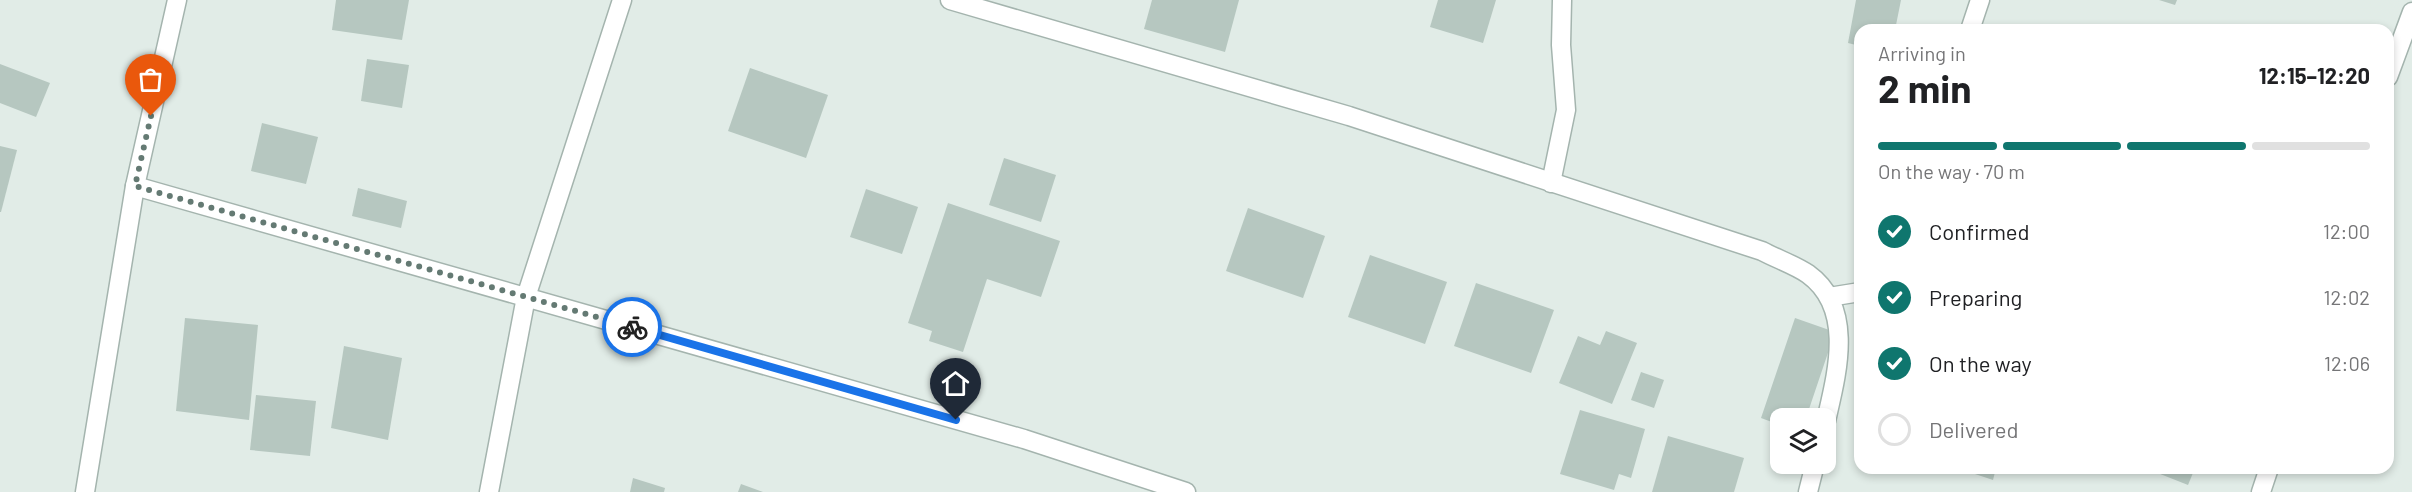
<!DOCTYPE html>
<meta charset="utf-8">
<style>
:root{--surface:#fff;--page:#f2f2f2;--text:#202124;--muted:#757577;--line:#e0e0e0;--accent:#0f766e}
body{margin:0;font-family:Barlow,sans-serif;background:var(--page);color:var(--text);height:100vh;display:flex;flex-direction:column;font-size:22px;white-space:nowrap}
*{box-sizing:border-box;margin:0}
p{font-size:20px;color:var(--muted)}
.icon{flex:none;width:33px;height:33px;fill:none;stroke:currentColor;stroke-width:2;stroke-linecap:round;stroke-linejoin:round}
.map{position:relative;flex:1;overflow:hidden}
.sheet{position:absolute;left:1854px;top:24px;width:540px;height:450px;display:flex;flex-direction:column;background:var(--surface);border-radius:18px;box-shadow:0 3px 9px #0003}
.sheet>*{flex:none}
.fabs{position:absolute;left:1770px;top:408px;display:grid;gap:12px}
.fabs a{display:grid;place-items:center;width:66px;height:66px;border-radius:12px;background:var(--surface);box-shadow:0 3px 9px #0003;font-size:30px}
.pin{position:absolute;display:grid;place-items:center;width:51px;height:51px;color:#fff;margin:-62px -26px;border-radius:50% 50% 50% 0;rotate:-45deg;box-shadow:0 0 6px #0007}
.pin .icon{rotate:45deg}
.courier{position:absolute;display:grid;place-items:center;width:60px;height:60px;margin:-30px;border:4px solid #1a73e8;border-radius:50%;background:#fff;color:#222;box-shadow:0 2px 8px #0007}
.head em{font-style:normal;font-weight:700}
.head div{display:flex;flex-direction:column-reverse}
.head{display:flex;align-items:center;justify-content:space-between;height:102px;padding:0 24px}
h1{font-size:39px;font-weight:700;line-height:45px}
.bar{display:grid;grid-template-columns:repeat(4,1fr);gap:9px 6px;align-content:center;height:72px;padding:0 24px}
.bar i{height:8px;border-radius:4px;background:var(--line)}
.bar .current{background:var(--accent)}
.bar p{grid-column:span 4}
ol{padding:0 24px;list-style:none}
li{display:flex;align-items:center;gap:18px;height:66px}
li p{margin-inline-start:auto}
li .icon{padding:6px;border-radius:50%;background:var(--accent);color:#fff;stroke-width:4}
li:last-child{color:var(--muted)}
li i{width:33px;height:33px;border:3px solid var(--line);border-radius:50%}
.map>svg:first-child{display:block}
.building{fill:#b6c7c0}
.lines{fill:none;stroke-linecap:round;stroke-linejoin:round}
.minor-casing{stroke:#a4b4ae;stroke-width:21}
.minor{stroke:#fff;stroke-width:18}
.done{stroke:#647a73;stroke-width:6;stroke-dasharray:0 10.8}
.route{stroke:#1a73e8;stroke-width:8}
</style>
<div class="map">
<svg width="2412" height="492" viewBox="0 0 2412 492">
<rect width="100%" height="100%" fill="#e1ece7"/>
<g class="building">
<polygon points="336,0 409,0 402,40 332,30"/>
<polygon points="1152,0 1239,0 1225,52 1144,29"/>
<polygon points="1438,0 1496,0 1483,43 1430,27"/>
<polygon points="1856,0 1901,0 1895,30 1860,30 1860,46 1848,43"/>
<polygon points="2159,0 2177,0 2175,5"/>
<polygon points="367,59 409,65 402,108 361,101"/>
<polygon points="0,64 50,83 36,117 0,103"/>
<polygon points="750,68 828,95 806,158 728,131"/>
<polygon points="262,123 318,137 306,184 251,171"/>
<polygon points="0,146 17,150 1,212 0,212"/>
<polygon points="1004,158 1056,175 1041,222 989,205"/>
<polygon points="358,188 407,201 401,228 352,216"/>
<polygon points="866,189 918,207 902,254 850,237"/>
<polygon points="948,203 1060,241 1041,297 987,279 963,352 929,341 932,331 908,323"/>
<polygon points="1248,208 1325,236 1303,298 1226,271"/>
<polygon points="1370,255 1447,282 1425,344 1348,317"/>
<polygon points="1476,283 1554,310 1531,373 1454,346"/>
<polygon points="185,318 258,325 249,420 176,411"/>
<polygon points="1795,318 1835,332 1806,418 1780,418 1780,425 1761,418"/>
<polygon points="1606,331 1637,343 1612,404 1559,383 1578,336 1600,345"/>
<polygon points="344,346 402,358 388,440 331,428"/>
<polygon points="1641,372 1664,380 1654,408 1631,400"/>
<polygon points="256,395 316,401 310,456 250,450"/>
<polygon points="1580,410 1645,429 1631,478 1619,474 1614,490 1560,474"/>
<polygon points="1668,436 1744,458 1734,492 1652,492"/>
<polygon points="1970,468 1996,468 1993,480 1969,472"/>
<polygon points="2145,468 2195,468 2188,485"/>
<polygon points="633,478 665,488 664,492 630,492"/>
<polygon points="741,484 763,492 738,492"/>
</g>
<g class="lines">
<g class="minor-casing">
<g id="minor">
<path d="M950,0L1349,116L1762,251C1777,259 1795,265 1808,274C1855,308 1837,373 1826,421"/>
<polyline points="1970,30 1980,0"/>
<polyline points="2388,77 2412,12"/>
<polyline points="1551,183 1566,110 1561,45 1562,0"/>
<polyline points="135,186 1024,439 1186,492"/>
<polyline points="1829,297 1860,292"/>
<polyline points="85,492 135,186 177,0"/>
<polyline points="489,492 526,297 622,0"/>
<polyline points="1808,492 1815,464"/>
<polyline points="2261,492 2269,468"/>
</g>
</g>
<use href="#minor" class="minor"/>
</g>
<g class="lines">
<polyline class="done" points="151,116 135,186 632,327"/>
<polyline class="route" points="632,327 956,420"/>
</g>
</svg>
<div class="fabs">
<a><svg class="icon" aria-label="layers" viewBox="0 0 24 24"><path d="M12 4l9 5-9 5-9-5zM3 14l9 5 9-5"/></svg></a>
</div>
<div class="pin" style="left:151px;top:116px;background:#ea580c"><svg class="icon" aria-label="bag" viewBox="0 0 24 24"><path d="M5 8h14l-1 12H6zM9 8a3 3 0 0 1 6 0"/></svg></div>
<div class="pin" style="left:956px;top:420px;background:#1f2937"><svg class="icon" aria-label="home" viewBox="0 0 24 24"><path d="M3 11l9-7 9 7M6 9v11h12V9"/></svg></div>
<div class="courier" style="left:632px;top:327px"><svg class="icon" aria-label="bike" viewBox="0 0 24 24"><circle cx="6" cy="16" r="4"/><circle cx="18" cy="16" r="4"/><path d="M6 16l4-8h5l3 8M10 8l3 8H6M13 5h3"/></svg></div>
<section class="sheet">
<div class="head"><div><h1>2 min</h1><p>Arriving in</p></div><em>12:15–12:20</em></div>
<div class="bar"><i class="current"></i><i class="current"></i><i class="current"></i><i></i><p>On the way · 70 m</p></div>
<ol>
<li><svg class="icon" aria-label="check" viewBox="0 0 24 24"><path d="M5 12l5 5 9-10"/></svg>Confirmed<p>12:00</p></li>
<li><svg class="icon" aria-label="check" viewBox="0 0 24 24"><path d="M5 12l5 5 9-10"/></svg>Preparing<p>12:02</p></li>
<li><svg class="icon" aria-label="check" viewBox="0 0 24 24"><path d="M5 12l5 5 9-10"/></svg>On the way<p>12:06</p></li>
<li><i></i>Delivered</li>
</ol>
</section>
</div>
